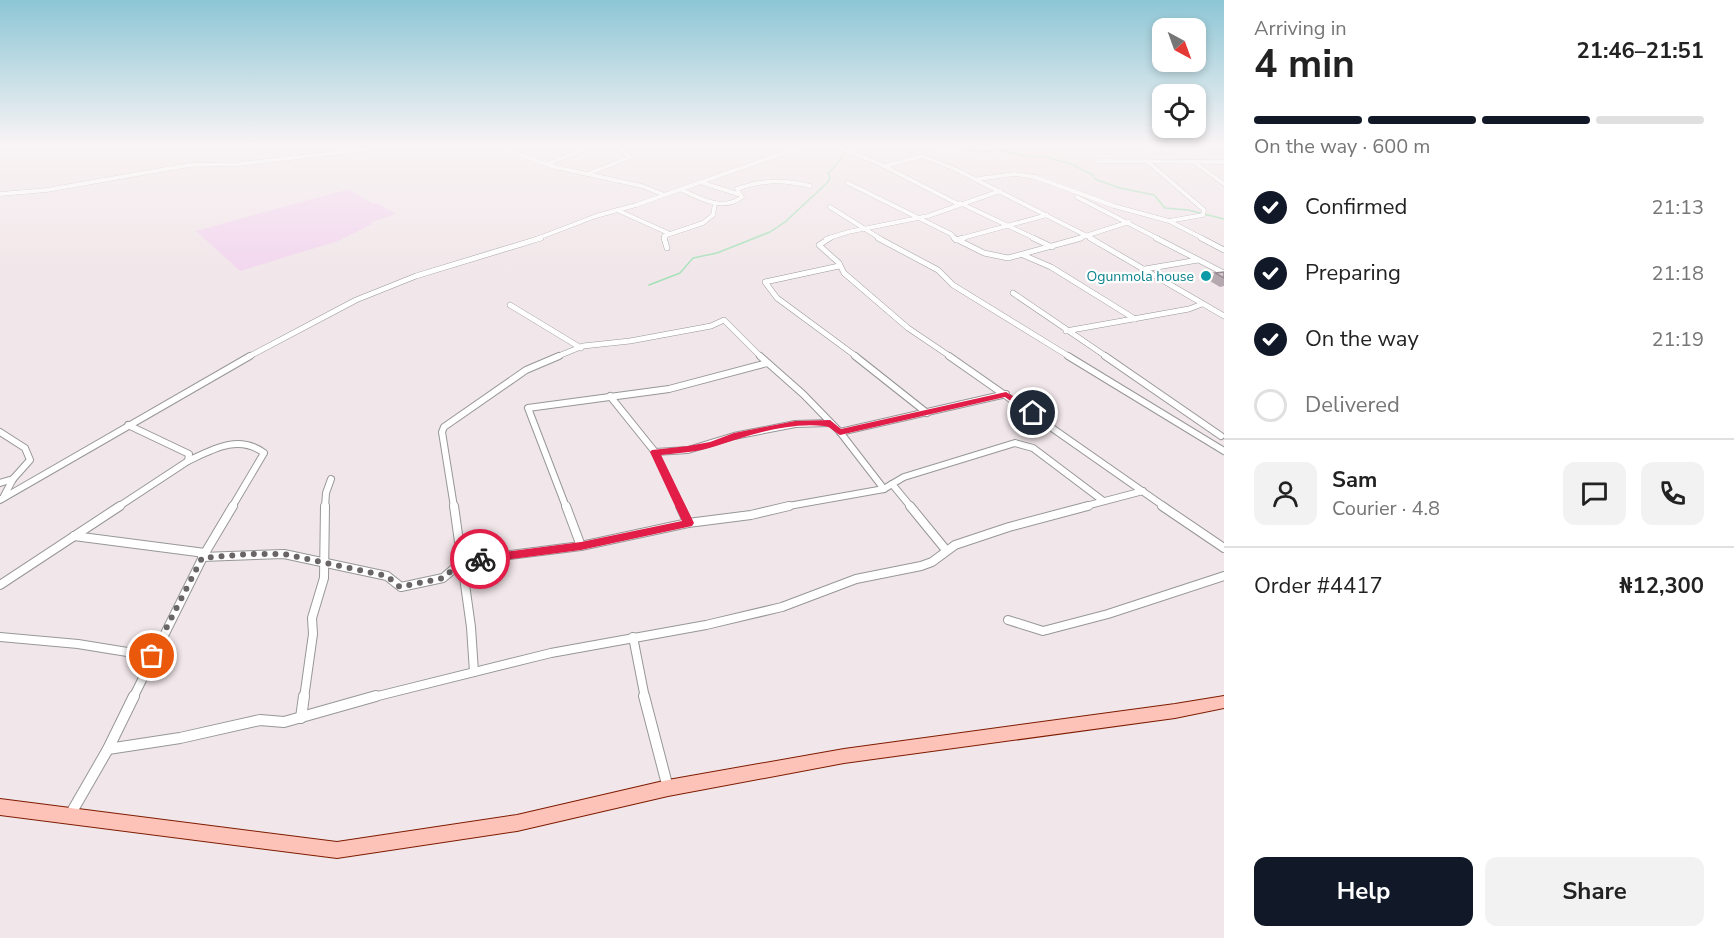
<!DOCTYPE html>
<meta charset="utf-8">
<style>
:root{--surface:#fff;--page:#f2f2f2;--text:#222;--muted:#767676;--line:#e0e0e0;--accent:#111827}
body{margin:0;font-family:"Nunito Sans",sans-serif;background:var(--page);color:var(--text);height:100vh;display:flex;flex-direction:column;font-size:22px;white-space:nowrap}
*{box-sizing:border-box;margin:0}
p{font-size:20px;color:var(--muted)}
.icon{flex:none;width:33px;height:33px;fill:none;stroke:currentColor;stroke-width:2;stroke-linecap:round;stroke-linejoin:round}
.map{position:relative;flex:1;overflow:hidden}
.details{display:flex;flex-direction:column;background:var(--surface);width:510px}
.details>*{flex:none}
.needle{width:39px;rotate:139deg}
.tools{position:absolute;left:1152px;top:18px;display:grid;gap:12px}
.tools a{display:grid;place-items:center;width:54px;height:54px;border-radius:12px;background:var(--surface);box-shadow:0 3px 9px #0003;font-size:30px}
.pin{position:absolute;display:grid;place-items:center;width:51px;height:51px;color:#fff;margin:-26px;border:3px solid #fff;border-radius:50%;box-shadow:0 2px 6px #0007}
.courier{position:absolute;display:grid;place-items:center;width:60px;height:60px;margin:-30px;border:4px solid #e11d48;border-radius:50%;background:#fff;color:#222;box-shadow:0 2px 8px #0007}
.headline em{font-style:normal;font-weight:700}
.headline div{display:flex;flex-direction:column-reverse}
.headline{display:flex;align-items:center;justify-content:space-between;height:102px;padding:0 30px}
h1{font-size:39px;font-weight:700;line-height:45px}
.bar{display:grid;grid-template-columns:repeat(4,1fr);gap:9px 6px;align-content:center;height:72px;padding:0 30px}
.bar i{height:8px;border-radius:4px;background:var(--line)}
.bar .current{background:var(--accent)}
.bar p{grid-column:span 4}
.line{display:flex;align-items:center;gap:15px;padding:0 30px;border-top:2px solid var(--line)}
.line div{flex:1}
.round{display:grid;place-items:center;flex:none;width:63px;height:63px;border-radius:12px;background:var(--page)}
ol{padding:0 30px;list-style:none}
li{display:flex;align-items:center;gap:18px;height:66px}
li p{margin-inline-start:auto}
li .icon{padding:6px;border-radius:50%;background:var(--accent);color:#fff;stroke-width:4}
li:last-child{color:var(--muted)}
li i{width:33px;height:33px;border:3px solid var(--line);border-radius:50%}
.cta{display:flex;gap:12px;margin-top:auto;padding:12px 30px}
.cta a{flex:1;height:69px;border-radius:12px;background:var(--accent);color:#fff;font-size:24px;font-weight:700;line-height:69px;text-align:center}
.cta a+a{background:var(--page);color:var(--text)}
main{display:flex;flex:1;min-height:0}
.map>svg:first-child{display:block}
.commercial{fill:#f2d5ee}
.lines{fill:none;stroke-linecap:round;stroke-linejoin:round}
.stream{stroke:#a5e1b8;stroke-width:1.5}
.street-far4-casing{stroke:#979797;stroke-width:4.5}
.street-far3-casing{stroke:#979797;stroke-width:6}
.street-far2-casing{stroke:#979797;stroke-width:8}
.street-far1-casing{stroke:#979797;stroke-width:10}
.street-casing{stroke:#979797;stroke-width:12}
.secondary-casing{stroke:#7e1b00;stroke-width:2}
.street-far4{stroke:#fff;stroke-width:4}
.street-far3{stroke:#fff;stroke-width:5}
.street-far2{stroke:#fff;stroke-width:6}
.street-far1{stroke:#fff;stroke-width:8}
.street{stroke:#fff;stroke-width:10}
.secondary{fill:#fdc3b8;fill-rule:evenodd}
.wall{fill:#b6a8af}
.building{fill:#d4c3cb;stroke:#94888e;stroke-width:1.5}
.route{fill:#e11d48}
.done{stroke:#696566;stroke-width:6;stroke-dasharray:0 10.8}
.culture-dot{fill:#0f9aa8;stroke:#fff;stroke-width:2}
.labels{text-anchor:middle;stroke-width:4.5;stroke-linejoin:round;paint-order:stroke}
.far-culture-label{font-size:14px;fill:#0d838f;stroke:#fff;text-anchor:end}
</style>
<main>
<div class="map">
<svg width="1224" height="938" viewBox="0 0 1224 938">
<rect width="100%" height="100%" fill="#f1e6e9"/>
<polygon class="commercial" points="349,189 373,204 377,203 396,214 371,222 372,224 338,241 240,271 196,231"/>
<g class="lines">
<g class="stream">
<polyline points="940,145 985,152 995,149 1031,157 1046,157 1071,164 1093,175 1095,179 1120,188 1154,195 1165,208 1188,210 1224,219"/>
<path d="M649,285L680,273L693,258L717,253L770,232L785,222L827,183L830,178L828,173C837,166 840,158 848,151L845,145"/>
</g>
<g class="street-far4-casing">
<g id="street-far4">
<polyline points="492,145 555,167 642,186 662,194"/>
<polyline points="832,145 880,164 958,204"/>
<polyline points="1098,161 1224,162"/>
<polyline points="1147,161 1204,210 1203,215 1169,221"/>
<polyline points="1194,162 1224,184"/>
<polyline points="547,164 588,148 580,145"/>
<polyline points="885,166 922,156 955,169 1093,239"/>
<polyline points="588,174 630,157 616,145"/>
<polyline points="978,179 1014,174 1035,177 1114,206 1169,221 1204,239"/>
<polyline points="703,183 738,194"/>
<polyline points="848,183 951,234 955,239"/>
<path d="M680,189C699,198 723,212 742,197L737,189C763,180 783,179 810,186"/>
<polyline points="0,194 47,190 189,165 239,164 403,145"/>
<polyline points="1077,197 1159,239"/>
<polyline points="960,203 1036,239"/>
<polyline points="830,207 881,239"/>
<polyline points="617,210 668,233"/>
<polyline points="536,239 596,216 636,205 806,145"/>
<polyline points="665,239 664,236 703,223 713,215 715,203"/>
<polyline points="826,239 848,232 928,216 1000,191"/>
<polyline points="959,239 1047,215"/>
<polyline points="1076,239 1129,222"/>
</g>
</g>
<g class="street-far3-casing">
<g id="street-far3">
<polyline points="664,238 667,248"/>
<polyline points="830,238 819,245 839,263 844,273 908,328 951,357"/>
<polyline points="878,238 938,270 953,285 1070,357"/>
<polyline points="954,238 984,253 1008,258 1081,238"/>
<polyline points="1033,238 1052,247"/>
<polyline points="1090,238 1224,316"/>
<polyline points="1156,238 1224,273"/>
<polyline points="1201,238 1224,250"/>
<polyline points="956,240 964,238"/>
<polyline points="1023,255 1051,267 1135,319"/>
<polyline points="839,266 765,282 777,298 857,357"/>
<polyline points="1145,269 1198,260"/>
<polyline points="1013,293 1107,357"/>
<polyline points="510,305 581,348"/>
<polyline points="1066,331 1189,309 1202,304"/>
<polyline points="248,357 356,300 416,276 541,238"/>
<polyline points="556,357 583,346 630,341 711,326 724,320 761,357"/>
</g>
</g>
<g class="street-far2-casing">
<g id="street-far2">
<polyline points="760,356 803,394 840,432 884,489 892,484 911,507"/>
<polyline points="855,356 927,413"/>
<polyline points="949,356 1165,507"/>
<polyline points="1068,356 1224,451"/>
<polyline points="1105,356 1221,436"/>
<polyline points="610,396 655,452 688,450 734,436 795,424 829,423"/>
<polyline points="0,432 25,448 30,460 13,479 3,498"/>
<polyline points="840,432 1006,394"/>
<polyline points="655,452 681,507"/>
<path d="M188,461C213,449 239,434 264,453L232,507"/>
<polyline points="0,483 13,479"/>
<polyline points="892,484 904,477 1015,443 1033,448 1102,500"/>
<polyline points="0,500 250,356"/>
<polyline points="118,507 188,461 189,454 128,425"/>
<polyline points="325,507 326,493 331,479"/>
<polyline points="454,507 442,432 444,427 526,370 559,356"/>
<polyline points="566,507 528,408 669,389 767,363"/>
<polyline points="783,507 884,489"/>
<polyline points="1082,507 1143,491"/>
</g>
</g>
<g class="street-far1-casing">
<g id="street-far1">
<polyline points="454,506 471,627 474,672"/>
<polyline points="566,506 581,546"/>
<polyline points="680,506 688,523"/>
<polyline points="910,506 946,550"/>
<polyline points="1162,506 1224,548"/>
<polyline points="74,536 205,553"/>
<polyline points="202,557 284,554 387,576 401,587 443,578 463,561 581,546 688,523 751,515 789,506"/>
<polyline points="0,585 120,506"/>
<polyline points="1008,620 1043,631 1108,614 1224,576"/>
<polyline points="0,637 78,644 152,656"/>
<polyline points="633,637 645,698"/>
<polyline points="133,698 205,553 233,506"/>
<polyline points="304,698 313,634 312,618 324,578 325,506"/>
<polyline points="370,698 551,653 706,625 782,607 856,579 921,566 932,562 955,545 1009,527 1088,506"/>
</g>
</g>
<g class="street-casing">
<g id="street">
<polyline points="644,696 668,788"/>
<polyline points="301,718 304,696"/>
<polyline points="108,749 180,738 260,720 284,722 376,696"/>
<polyline points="70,815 108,749 134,696"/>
</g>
</g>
<g class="secondary-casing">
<polygon id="secondary" points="1224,696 1224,708 1175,718 844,763 668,796 517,831 337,858 0,815 0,799 337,842 517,815 668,780 844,749 1175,704"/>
</g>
<use href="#street-far4" class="street-far4"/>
<use href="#street-far3" class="street-far3"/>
<use href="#street-far2" class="street-far2"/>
<use href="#street-far1" class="street-far1"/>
<use href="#street" class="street"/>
<use href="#secondary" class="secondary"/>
</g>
<polygon class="wall" points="1224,272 1224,286 1220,287 1210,281 1215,273"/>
<polygon class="building" points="1224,272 1224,278 1215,273"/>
<linearGradient id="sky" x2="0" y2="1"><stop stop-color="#8dc6d5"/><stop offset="0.52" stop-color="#f9f4f5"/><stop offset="1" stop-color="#f9f4f5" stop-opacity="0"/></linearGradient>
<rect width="1224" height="277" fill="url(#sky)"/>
<path class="route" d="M1006,392L1036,411V415H1030L1005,397L840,435C834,432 830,426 824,426C788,422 749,435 716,446C698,452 680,453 661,455L694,523L692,526L581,550L480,563L474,559L480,555L581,542L682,521L650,452L652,450L688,446L710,442L734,433L795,421L830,420L841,429Z"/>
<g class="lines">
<polyline class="done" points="152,656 202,558 249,554 284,554 387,576 400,587 443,578 463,561 480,559"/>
</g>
<circle class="culture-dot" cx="1206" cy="276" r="6"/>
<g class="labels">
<g class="far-culture-label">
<text x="1194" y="281">Ogunmola house</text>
</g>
</g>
</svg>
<div class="tools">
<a><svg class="needle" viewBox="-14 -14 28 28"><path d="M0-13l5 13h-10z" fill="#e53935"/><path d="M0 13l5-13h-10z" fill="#767676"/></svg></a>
<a><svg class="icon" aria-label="locate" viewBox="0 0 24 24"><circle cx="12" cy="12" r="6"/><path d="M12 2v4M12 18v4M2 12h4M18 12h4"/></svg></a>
</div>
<div class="pin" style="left:152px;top:656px;background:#ea580c"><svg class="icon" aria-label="bag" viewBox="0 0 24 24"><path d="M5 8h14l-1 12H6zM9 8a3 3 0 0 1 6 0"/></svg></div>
<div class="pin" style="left:1033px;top:413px;background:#1f2937"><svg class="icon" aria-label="home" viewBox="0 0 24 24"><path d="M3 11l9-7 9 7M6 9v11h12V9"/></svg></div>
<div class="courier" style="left:480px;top:559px"><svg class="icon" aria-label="bike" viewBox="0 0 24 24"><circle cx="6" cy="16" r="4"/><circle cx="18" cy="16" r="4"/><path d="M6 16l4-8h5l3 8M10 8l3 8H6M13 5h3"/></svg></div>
</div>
<section class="details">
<div class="headline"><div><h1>4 min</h1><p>Arriving in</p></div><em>21:46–21:51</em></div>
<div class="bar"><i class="current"></i><i class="current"></i><i class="current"></i><i></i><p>On the way · 600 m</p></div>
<ol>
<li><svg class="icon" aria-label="check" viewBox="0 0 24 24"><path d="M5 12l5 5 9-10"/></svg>Confirmed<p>21:13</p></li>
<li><svg class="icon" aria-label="check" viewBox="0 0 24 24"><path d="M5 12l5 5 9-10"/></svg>Preparing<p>21:18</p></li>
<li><svg class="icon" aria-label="check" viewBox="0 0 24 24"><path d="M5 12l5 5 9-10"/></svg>On the way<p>21:19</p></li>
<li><i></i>Delivered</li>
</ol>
<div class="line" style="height:108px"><a class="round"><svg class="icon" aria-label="person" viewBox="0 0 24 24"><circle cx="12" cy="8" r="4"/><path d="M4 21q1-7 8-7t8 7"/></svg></a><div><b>Sam</b><p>Courier · 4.8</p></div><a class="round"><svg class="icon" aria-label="chat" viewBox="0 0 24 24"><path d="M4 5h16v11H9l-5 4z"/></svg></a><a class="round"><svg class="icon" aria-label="phone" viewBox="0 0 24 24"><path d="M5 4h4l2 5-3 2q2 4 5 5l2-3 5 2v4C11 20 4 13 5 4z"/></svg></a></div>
<div class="line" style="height:78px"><div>Order #4417</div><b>₦12,300</b></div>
<div class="cta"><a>Help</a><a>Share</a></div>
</section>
</main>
